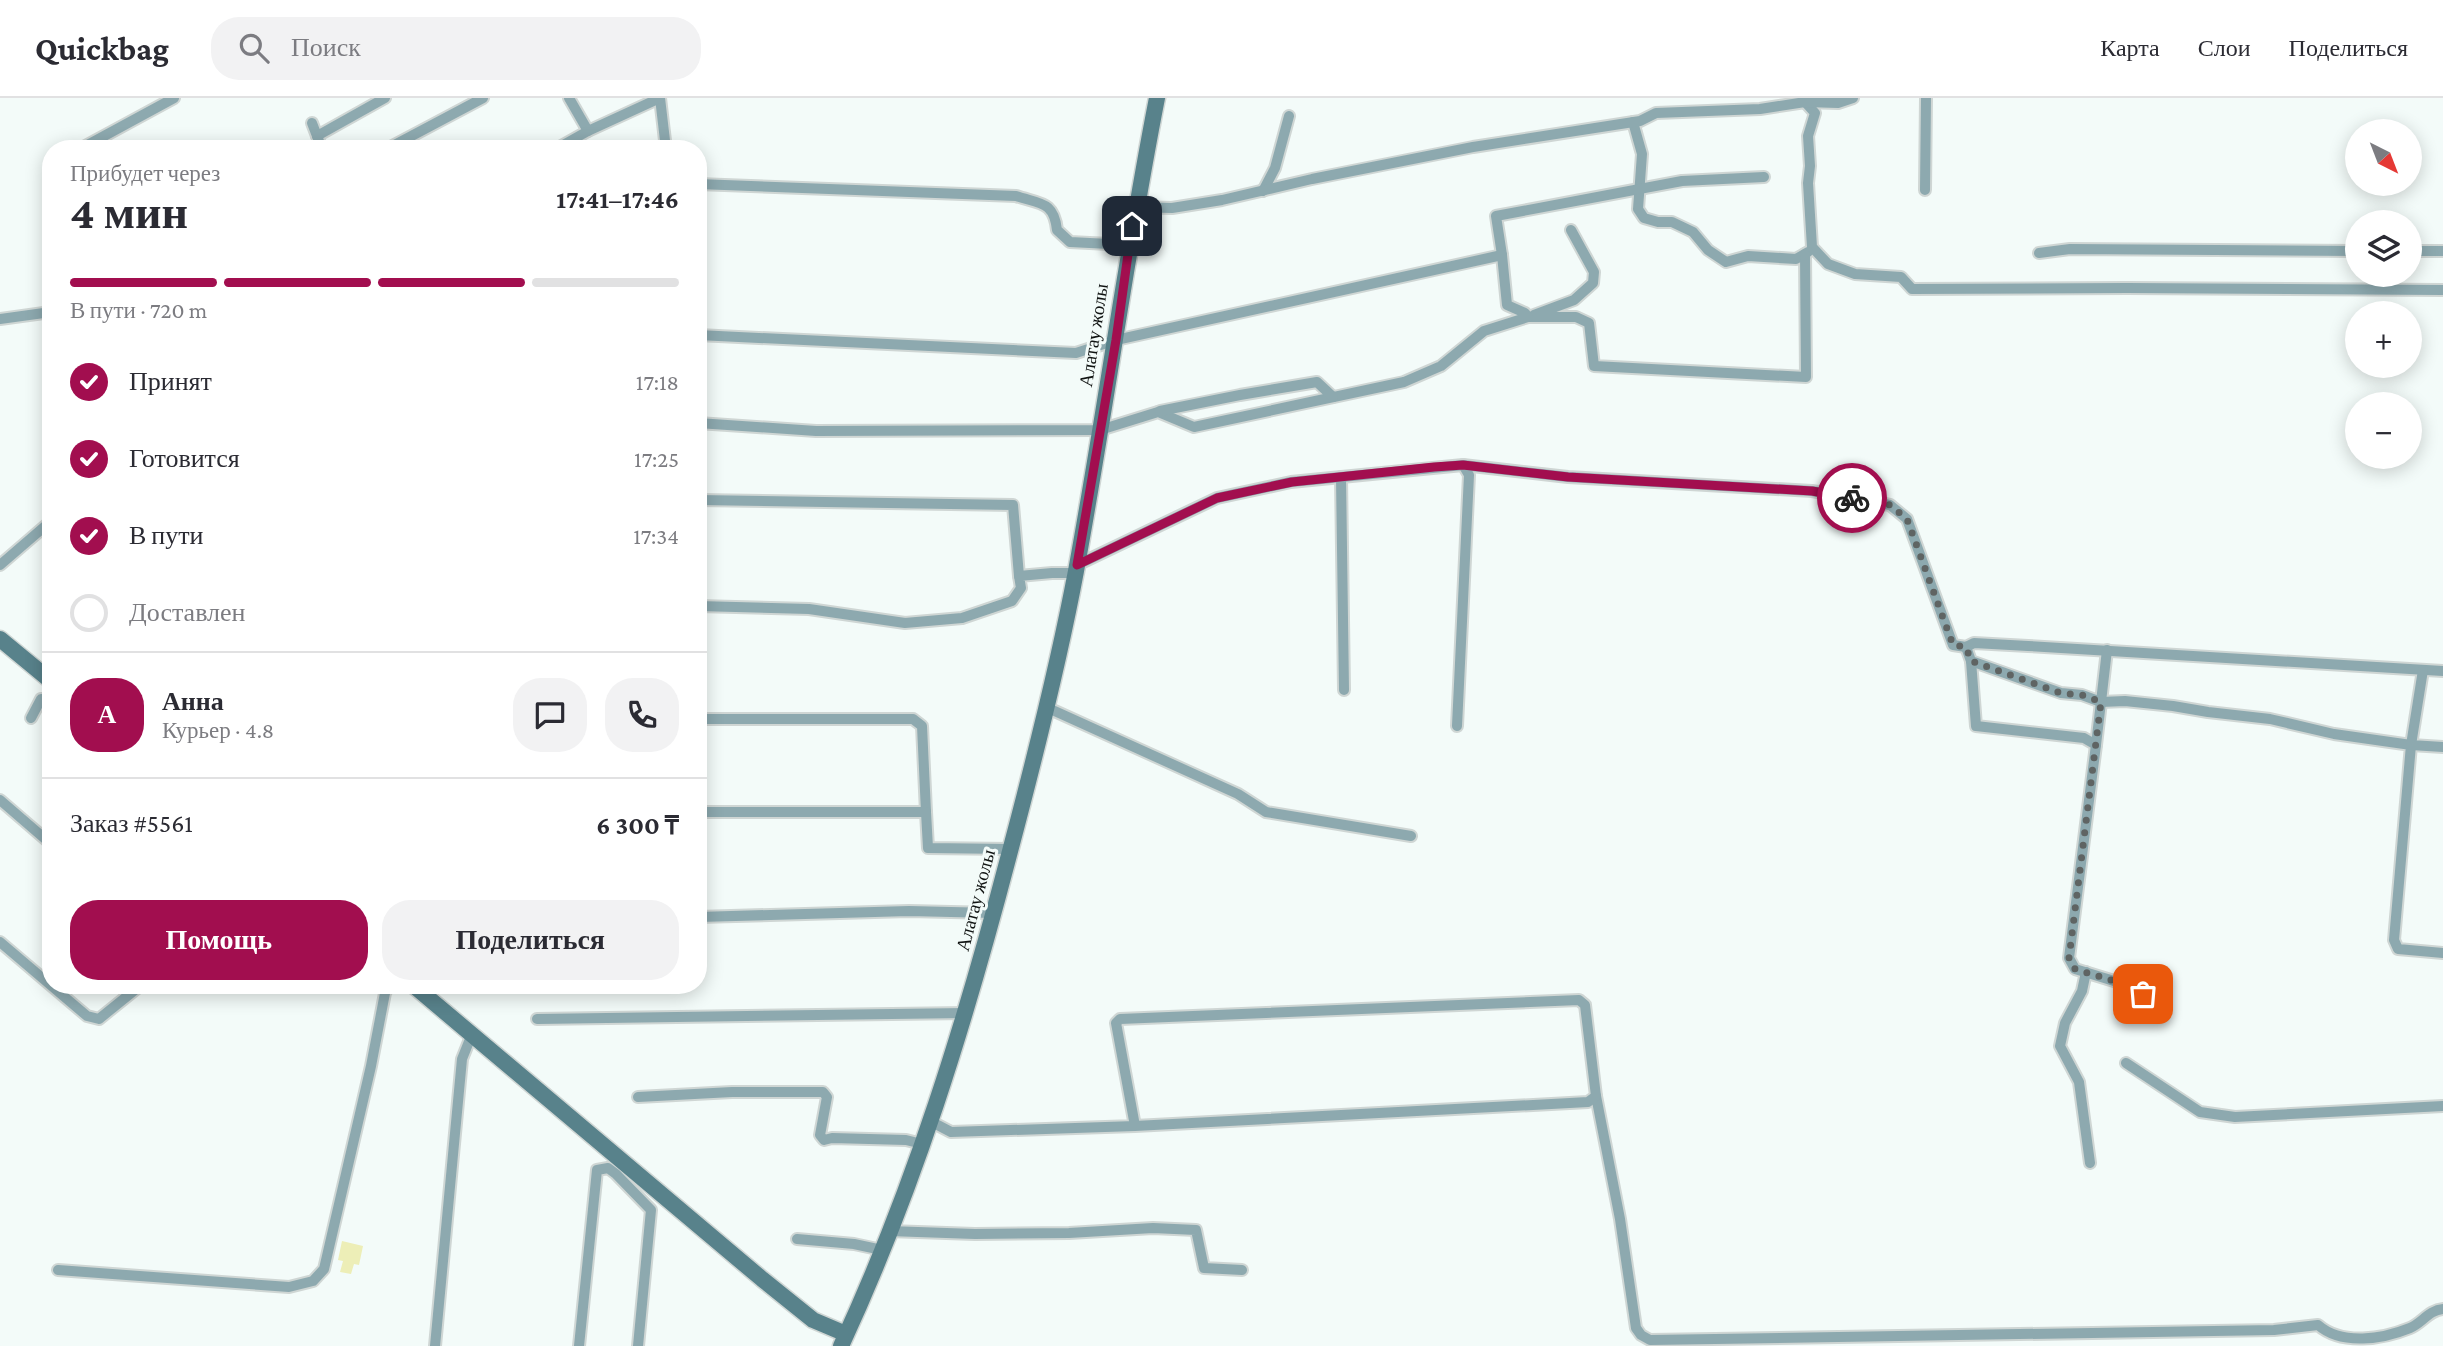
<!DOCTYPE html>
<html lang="ru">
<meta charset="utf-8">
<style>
:root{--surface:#fff;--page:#f2f2f3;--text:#2b2b33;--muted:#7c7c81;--line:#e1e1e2;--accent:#a20e4f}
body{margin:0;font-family:"Crimson Pro",serif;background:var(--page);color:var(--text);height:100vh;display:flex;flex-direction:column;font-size:26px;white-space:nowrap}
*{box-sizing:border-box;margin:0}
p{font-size:23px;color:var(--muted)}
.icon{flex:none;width:38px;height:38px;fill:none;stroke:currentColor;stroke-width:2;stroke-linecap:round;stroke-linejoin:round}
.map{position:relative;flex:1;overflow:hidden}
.details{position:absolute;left:42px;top:42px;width:665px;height:854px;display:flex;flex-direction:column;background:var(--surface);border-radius:28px;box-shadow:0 4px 18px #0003}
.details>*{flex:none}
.needle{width:46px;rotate:138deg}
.buttons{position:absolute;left:2345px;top:21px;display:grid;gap:14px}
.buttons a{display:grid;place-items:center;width:77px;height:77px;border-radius:50%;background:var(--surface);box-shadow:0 4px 18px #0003;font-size:35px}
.pin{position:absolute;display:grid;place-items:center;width:60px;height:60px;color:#fff;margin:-30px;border-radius:14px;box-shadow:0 4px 10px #0006}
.courier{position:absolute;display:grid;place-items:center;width:70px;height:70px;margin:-35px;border:5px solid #a20e4f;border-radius:50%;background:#fff;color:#222;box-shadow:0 2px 9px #0007}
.headline em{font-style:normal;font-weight:700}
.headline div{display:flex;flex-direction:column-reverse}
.headline{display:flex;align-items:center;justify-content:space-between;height:119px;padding:0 28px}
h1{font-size:46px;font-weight:700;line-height:52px}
.bar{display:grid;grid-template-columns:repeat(4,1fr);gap:10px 7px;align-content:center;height:84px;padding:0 28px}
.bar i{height:9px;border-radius:5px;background:var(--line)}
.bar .current{background:var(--accent)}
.bar p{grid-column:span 4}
.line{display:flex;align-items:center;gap:18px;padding:0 28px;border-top:2px solid var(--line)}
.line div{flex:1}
.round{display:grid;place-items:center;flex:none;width:74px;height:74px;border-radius:28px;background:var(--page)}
ol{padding:0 28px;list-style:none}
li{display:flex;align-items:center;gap:21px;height:77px}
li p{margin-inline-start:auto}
li .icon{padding:7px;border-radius:50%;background:var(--accent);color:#fff;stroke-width:4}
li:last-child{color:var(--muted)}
li i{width:38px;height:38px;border:4px solid var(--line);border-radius:50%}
.action{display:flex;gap:14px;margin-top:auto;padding:14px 28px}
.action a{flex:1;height:80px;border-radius:28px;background:var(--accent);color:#fff;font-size:28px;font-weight:700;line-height:80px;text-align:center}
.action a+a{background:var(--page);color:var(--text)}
header{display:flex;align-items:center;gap:42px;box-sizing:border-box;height:98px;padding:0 35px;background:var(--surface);border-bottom:2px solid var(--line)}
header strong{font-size:33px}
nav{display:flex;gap:38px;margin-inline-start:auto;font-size:24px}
.search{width:490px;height:63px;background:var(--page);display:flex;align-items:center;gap:18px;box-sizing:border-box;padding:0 24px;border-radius:28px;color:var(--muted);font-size:26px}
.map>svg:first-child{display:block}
.green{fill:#edeeb7}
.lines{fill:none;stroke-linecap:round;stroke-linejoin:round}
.minor-casing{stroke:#cfd6d4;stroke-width:14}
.secondary-casing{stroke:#cfd6d4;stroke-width:19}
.minor{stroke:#8da9af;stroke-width:10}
.secondary{stroke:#58828b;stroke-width:16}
.done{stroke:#5f6463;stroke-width:7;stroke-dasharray:0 12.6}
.route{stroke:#a20e4f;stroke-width:9}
.labels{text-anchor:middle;stroke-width:6;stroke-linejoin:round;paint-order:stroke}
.street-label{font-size:19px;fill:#101312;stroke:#f3fbf9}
</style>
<header>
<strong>Quickbag</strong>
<div class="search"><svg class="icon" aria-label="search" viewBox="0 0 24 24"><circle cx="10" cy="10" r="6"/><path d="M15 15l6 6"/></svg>Поиск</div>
<nav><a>Карта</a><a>Слои</a><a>Поделиться</a></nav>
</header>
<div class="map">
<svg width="2443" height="1248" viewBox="0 0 2443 1248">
<rect width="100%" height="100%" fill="#f3fbf9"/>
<polygon class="green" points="342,1143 363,1148 359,1167 354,1166 351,1176 340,1174 343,1163 338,1162"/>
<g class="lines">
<g class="minor-casing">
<g id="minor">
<polyline points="569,0 588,33"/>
<polyline points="660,0 666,51"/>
<polyline points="1805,4 1815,15 1808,38 1810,68 1808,85 1812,149 1828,166 1855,176 1901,179 1912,191 2127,190 2443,192"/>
<polyline points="1633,24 1642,56 1638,111 1644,120 1658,124 1672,124 1693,134 1708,152 1726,164 1748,158 1796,161 1808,154"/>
<polyline points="312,25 322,51"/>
<polyline points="317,38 385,0"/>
<polyline points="82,50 174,0"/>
<polyline points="387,51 483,0"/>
<polyline points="556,51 588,33 660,0"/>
<path d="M698,86L1016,98C1040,106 1054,103 1057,132L1070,144L1129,147"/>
<polyline points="1925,92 1926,0"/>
<polyline points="1263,93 1275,70 1289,18"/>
<polyline points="1135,109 1172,110 1222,102 1312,81 1473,49 1640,23 1656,15 1760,11 1805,4 1838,5 1853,0"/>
<polyline points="2410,153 2443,153"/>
<polyline points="2039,155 2070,151 2357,153"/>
<polyline points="1502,157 1496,118 1682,83 1764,79"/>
<polyline points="1534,217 1574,202 1593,185 1594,174 1571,132"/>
<polyline points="1528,219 1576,219 1589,225 1594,268 1806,279 1805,156"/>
<polyline points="0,221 51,214"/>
<polyline points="698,237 1076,255 1116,242 1502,157 1507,207 1525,215 1528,219 1484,233 1441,268 1404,284 1194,329 1158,314 1100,332 816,333 698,325"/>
<polyline points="1160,313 1240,297 1317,284 1333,299"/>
<polyline points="1463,367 1568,379 1812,393 1890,407 1907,421 1953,547 1966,549 1974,545 2028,548 2443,573"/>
<polyline points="1341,379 1344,592"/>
<polyline points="698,402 1013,407 1019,478"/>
<polyline points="0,467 51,423"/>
<polyline points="1077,467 1217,400 1291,384 1463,367 1469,377 1457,628"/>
<polyline points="698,508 809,511 905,525 962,520 1012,503 1021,490 1019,478 1052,475 1076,475"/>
<polyline points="1966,549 1971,563 2061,595 2082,597 2101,604 2125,603 2173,608 2208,614 2270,621 2334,636 2411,647 2394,842 2398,851 2443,855"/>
<polyline points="1971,563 1976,628 2084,640 2096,647 2069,860 2075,871 2127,887 2142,896"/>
<polyline points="2423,572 2411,647 2443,649"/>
<polyline points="1048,610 1238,696 1266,714 1411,738"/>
<polyline points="31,620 41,601 51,601"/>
<polyline points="698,621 913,621 922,628 926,714"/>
<polyline points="2096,647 2107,552"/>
<polyline points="0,702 51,746"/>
<polyline points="698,714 926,714 928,750 1010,751"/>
<polyline points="698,819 909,813 993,815"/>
<polyline points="0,844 87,918 99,921 141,887"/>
<polyline points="2086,874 2082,893 2065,925 2060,948 2079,984 2090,1065"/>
<polyline points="537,921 966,915"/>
<polyline points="2126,965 2200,1014 2235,1019 2443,1008"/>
<path d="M1596,998L1620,1121L1636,1230L1641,1237L1650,1242L2274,1232L2318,1227C2342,1248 2383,1241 2410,1230C2422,1225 2429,1212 2443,1211"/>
<polyline points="638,999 732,994 823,994 827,999 820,1037 824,1042 832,1040 906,1042 922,1046"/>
<polyline points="930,1023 951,1034 1135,1028 1588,1004 1596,998 1585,907 1579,902 1120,921 1116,925 1135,1028"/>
<polyline points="889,1133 975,1136 1069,1135 1153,1130 1196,1132 1204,1170 1242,1172"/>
<polyline points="797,1141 854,1146 882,1152"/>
<polyline points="58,1172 289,1189 313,1183 324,1171 371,968 385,895 389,887"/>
<polyline points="435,1248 462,961 472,936"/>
<polyline points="579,1248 597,1072 608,1070 616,1076 651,1112 638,1248"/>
</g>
</g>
<g class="secondary-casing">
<g id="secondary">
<polyline points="0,541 51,583"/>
<polyline points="413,887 762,1181 813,1222 846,1236"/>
<path d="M841,1248C914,1091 965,925 1009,757C1034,663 1058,569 1076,473C1105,316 1126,157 1157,0"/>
</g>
</g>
<use href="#minor" class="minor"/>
<use href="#secondary" class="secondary"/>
</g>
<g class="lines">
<polyline class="done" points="1852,400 1890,407 1907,421 1953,547 1966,549 1971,563 2061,595 2082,597 2101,604 2069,860 2075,871 2127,887 2143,896"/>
<polyline class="route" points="1132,128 1116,242 1077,467 1217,400 1292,384 1434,369 1463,367 1568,379 1812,393 1852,400"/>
</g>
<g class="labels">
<g class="street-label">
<text transform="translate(1093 237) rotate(-81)" y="7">Алатау жолы</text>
<text transform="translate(975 802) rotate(-75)" y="7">Алатау жолы</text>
</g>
</g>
</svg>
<div class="buttons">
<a><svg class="needle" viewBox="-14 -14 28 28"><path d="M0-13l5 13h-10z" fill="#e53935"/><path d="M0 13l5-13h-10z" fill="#7c7c81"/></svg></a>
<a><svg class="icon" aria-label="layers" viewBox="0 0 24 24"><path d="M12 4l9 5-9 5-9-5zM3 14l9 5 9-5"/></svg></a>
<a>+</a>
<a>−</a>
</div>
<div class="pin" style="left:2143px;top:896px;background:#ea580c"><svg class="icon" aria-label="bag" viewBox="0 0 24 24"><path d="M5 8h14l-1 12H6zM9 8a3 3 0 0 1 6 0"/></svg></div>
<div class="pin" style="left:1132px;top:128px;background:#1f2937"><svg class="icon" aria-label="home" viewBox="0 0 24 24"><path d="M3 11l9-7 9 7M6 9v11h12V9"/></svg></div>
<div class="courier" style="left:1852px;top:400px"><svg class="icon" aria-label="bike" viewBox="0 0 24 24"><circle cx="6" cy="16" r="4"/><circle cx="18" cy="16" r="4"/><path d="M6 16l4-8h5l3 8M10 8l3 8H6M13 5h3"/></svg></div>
<section class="details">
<div class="headline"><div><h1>4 мин</h1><p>Прибудет через</p></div><em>17:41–17:46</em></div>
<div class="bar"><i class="current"></i><i class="current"></i><i class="current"></i><i></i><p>В пути · 720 m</p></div>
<ol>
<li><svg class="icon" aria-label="check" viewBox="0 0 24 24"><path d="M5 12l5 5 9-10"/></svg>Принят<p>17:18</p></li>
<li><svg class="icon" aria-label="check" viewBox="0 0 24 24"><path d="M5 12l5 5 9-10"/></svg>Готовится<p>17:25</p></li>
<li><svg class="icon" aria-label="check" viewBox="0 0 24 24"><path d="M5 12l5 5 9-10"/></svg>В пути<p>17:34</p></li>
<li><i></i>Доставлен</li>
</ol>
<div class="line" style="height:126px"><b class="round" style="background:var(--accent);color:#fff">А</b><div><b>Анна</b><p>Курьер · 4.8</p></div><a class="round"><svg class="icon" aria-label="chat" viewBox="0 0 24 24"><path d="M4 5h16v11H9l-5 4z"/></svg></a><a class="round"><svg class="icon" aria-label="phone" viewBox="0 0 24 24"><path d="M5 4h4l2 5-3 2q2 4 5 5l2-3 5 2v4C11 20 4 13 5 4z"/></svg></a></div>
<div class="line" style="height:91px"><div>Заказ #5561</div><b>6 300 ₸</b></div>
<div class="action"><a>Помощь</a><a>Поделиться</a></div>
</section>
</div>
